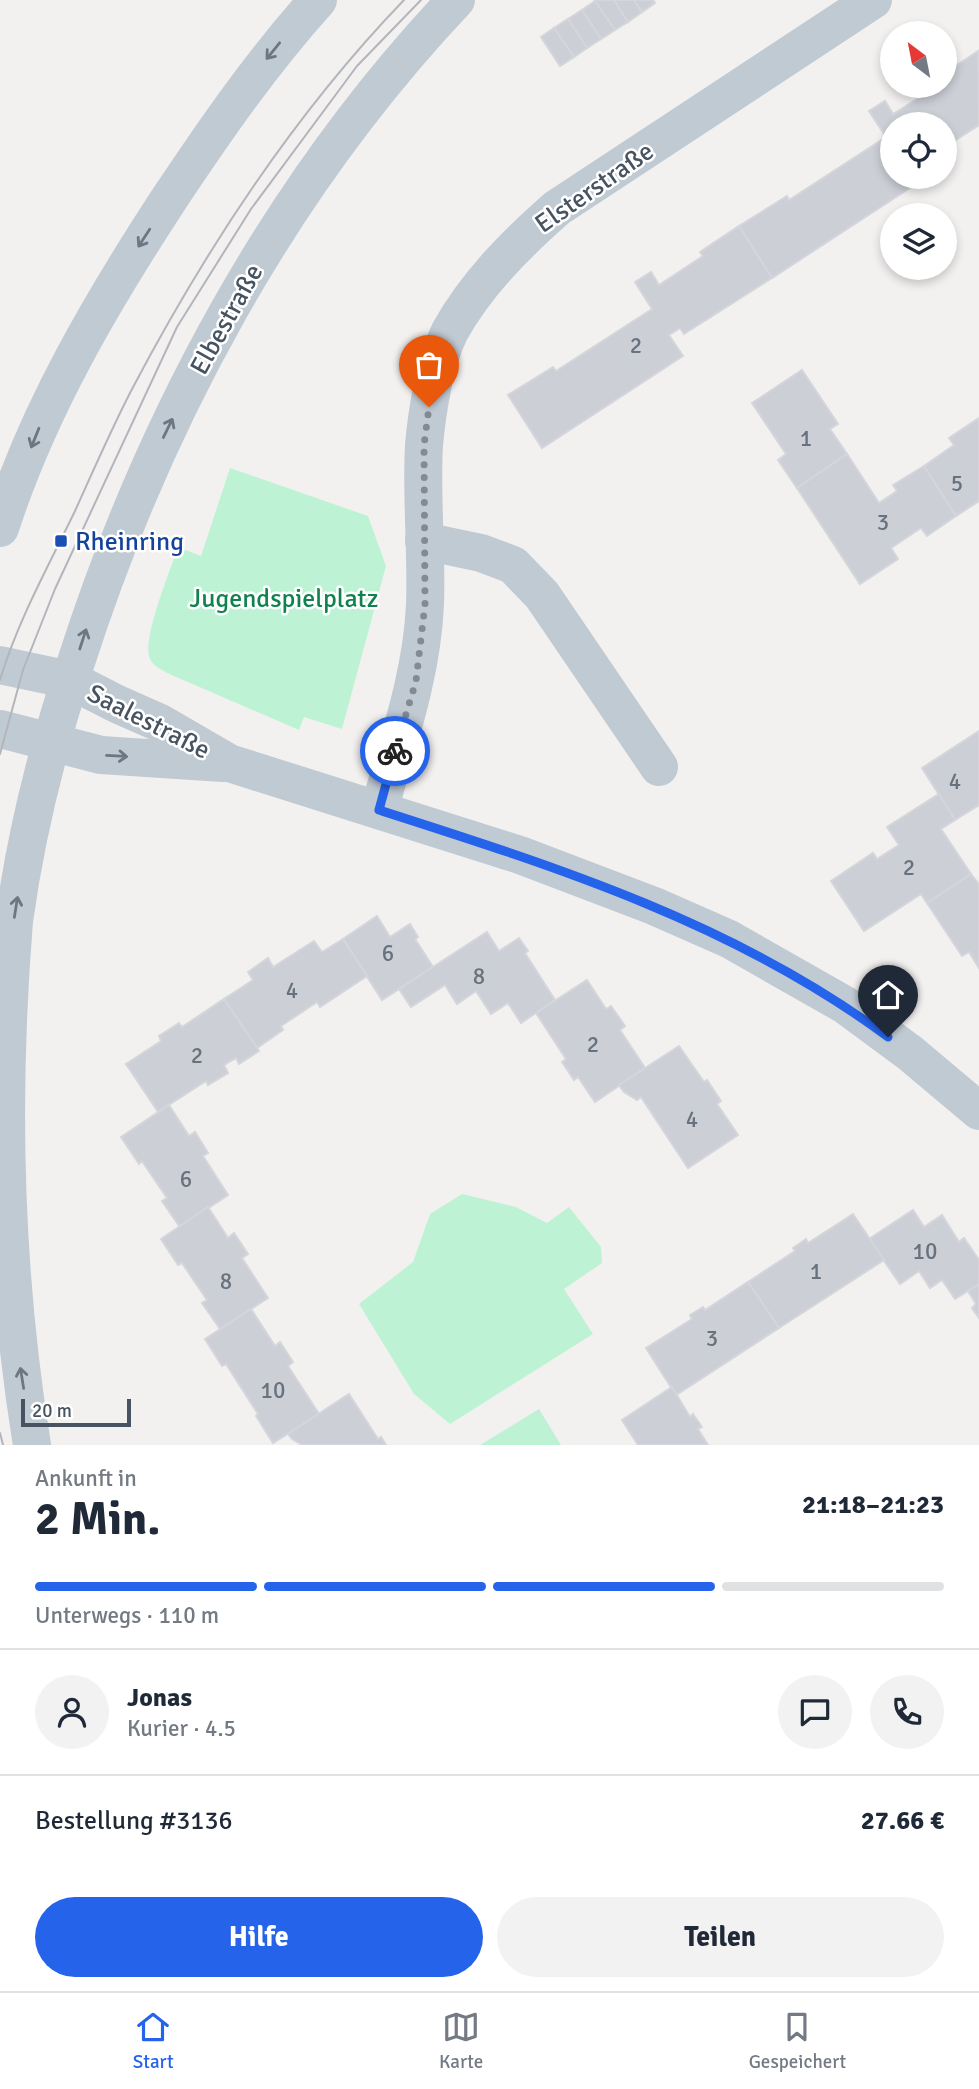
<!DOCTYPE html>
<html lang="de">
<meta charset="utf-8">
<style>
:root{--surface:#fff;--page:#f2f2f3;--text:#1f2937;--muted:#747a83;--line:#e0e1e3;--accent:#2563eb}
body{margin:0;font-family:Signika,sans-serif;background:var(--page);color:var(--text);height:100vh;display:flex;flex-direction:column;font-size:26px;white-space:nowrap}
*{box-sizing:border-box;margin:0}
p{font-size:23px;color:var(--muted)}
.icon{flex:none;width:38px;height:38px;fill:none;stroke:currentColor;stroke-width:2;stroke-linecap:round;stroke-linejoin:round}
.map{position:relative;height:1445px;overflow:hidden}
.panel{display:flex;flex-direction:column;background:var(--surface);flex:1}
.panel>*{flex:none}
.needle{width:46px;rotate:328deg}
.fabs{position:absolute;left:880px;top:21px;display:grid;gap:14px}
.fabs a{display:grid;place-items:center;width:77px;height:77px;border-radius:50%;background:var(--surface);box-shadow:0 4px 10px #0003;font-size:35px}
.scale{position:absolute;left:21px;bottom:18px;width:110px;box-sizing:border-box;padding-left:7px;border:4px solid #475360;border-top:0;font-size:19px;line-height:24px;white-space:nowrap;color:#475360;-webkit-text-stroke:5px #fff;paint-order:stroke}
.pin{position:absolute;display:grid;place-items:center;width:60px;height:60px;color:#fff;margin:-72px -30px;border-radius:50% 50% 50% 0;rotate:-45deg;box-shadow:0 0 7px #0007}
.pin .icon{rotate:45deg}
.courier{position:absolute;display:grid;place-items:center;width:70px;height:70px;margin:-35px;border:5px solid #2563eb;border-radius:50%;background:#fff;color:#222;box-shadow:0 2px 9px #0007}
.overview em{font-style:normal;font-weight:800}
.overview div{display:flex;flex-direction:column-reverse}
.overview{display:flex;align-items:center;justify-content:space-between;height:119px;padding:0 35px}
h1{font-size:46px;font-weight:800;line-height:52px}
.bar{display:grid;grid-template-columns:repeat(4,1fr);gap:10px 7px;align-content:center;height:84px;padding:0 35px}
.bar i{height:9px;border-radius:5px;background:var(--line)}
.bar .selected{background:var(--accent)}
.bar p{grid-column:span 4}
.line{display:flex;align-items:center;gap:18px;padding:0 35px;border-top:2px solid var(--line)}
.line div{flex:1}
.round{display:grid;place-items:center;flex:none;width:74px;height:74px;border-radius:37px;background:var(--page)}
.action{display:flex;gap:14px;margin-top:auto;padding:14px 35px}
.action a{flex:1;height:80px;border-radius:42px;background:var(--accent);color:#fff;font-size:28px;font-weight:800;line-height:80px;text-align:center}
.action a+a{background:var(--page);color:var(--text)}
.tabs{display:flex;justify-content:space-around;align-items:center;height:98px;border-top:2px solid var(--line);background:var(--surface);font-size:19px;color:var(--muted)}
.tabs a{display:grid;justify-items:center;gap:4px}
.tabs .selected{color:var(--accent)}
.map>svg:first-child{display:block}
.green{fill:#bdf3d4}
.building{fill:#cccfd6;stroke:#d4d6dc;stroke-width:2}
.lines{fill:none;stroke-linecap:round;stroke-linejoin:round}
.minor{stroke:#c0cad3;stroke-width:38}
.tertiary{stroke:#c0cad3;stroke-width:38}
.tram{stroke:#b2b5bb;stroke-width:2}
.oneway{stroke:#6b7782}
.done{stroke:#838a92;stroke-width:7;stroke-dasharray:0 12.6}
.route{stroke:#2563eb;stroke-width:9}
.transit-dot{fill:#1a4fb4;stroke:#fff;stroke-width:2.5}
.labels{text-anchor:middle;stroke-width:5;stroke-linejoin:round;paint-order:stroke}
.number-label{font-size:23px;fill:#68727e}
.street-label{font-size:26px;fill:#475360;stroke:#fff}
.transit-label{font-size:26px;fill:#164399;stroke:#fff;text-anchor:start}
.park-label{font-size:26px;fill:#11824f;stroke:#fff}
</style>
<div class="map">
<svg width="979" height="1445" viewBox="0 0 979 1445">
<rect width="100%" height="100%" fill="#f3f1f0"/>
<g class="green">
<path d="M230,468L368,516L386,566L342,729L304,717L299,730L167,673C161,669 153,666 150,659C141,640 171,569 178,547L201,556Z"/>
<polygon points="462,1194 516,1207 547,1223 569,1207 601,1247 602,1263 564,1289 593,1334 450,1424 414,1394 359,1304 413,1262 430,1214"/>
<polygon points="539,1409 561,1445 480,1445"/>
</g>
<g class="building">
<polygon points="597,0 614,0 628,22 615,30 595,1"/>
<polygon points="614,0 634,0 642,12 628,22"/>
<polygon points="634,0 653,0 655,3 642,12"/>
<polygon points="595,1 615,30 601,39 582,10"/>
<polygon points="582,10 601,39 587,48 568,19"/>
<polygon points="568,19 587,48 574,57 554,28"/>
<polygon points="554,28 574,57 560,66 541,37"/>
<polygon points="978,51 979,125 945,147 945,124 892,124 892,177 912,177 916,184 772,278 739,226 787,196 789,200 886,137 869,111 885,101 893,114 938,86 945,86 945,73"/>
<polygon points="739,226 772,278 684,334 680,328 669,335 683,356 542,448 508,395 553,367 556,371 652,309 635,282 651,272 659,285 703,256 700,252"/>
<polygon points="802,370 838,424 830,429 847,454 797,488 778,460 786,454 752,403"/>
<polygon points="979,418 979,501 956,516 924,466 954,445 949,438"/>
<polygon points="847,454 879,503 897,491 893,485 924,466 956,516 927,536 921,528 891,548 898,559 860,584 797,488"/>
<polygon points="979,731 979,805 955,820 922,768"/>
<polygon points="939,794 955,820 941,829 971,874 927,903 921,894 864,931 831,881 873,853 877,859 899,845 887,827"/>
<polygon points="971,874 979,884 979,968 969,952 962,956 927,903"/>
<polygon points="377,916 390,937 410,924 418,937 415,939 433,967 382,1000 343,939"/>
<polygon points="487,932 499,951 519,938 528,951 525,953 555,1000 521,1023 508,1003 491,1014 476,991 457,1004 445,985 411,1007 399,989"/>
<polygon points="343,939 367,976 320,1007 317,1002 281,1026 283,1030 257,1048 224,999 253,980 248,972 268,958 273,967 314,941 322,952"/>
<polygon points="587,980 606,1009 611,1006 625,1026 620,1030 645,1068 595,1102 578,1077 574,1080 562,1062 566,1059 536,1013"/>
<polygon points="224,999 259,1051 239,1064 236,1058 224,1065 228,1073 208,1085 206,1081 158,1112 126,1064 161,1041 159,1036 179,1023 182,1027"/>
<polygon points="679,1046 704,1082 707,1080 721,1101 717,1104 738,1135 688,1168 641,1097 637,1100 624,1092 619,1085"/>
<polygon points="169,1105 189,1136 195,1132 208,1153 203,1156 228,1195 180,1227 162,1201 167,1198 142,1161 139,1164 121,1137"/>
<polygon points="208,1207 228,1238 234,1233 248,1254 242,1258 268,1298 220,1329 202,1303 207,1300 182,1263 178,1265 161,1239"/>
<polygon points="913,1210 924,1227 942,1215 959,1242 964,1238 979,1260 979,1284 955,1299 942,1280 930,1288 919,1271 900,1284 869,1239"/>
<polygon points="853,1214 884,1260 779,1328 748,1282 795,1251 793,1248 806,1239 808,1243"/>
<polygon points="748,1282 779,1328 676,1395 646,1348 692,1319 690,1315 703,1307 705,1310"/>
<polygon points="979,1284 979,1318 972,1308 976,1304 968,1291"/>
<polygon points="251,1309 275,1346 280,1342 293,1362 288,1366 319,1414 273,1443 256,1416 258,1414 226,1364 222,1366 205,1339"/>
<polygon points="672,1387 690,1417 693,1414 702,1427 698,1429 708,1445 638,1445 622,1420"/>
<polygon points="349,1394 378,1439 381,1437 386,1445 302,1445 292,1439 288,1434"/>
</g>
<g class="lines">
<g class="minor">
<polyline points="424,541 481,553 513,565 542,595 659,767"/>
<polyline points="0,665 70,680 117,704 160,723 229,763 520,855 654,906 729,939 845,1005 910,1053 979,1111"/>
<polyline points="0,729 101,755 223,763"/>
<path d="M379,810C398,742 422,675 425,604C427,551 421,497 424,445C427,411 435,361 450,331C477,283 516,244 557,208L873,0"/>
</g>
<g class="tertiary">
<path d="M0,528C38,410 101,303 169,199C215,130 262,62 318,0"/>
<path d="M32,1445C4,1273 0,1095 14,921C26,833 48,746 76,662C154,419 280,186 456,0"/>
</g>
<g class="tram">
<path d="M0,680C18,620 48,567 75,511C93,471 111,430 131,391C205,250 293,115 404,0"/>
<polyline points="0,754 23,670 55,589 177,327 251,209 357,66 421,0"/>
<polyline points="0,1433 3,1445"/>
</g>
</g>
<defs><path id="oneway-shaft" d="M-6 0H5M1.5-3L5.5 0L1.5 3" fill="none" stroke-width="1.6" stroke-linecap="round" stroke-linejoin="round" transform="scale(1.75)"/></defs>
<g class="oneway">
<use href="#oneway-shaft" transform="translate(273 51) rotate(129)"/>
<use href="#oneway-shaft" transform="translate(144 238) rotate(123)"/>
<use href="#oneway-shaft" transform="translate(168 428) rotate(-64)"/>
<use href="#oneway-shaft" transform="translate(35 438) rotate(112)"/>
<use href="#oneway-shaft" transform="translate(83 639) rotate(-72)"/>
<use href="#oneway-shaft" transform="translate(117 756) rotate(3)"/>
<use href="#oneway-shaft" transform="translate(16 907) rotate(-81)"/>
<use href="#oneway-shaft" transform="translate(22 1378) rotate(-99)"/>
</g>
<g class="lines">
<polyline class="done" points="395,751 416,681 425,604 424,445 429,407"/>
<path class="route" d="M395,751L379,810C557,867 736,924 888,1037"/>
</g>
<rect class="transit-dot" x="54" y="534" width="14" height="14" rx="3.5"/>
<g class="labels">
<g class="number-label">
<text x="636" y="353">2</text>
<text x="806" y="446">1</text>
<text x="957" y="491">5</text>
<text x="883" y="530">3</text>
<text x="955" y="789">4</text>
<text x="909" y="875">2</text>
<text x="388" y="961">6</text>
<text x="479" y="984">8</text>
<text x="292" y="998">4</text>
<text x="593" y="1052">2</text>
<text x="197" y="1063">2</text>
<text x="692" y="1127">4</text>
<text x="186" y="1187">6</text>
<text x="925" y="1259">10</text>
<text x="816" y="1279">1</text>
<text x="226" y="1289">8</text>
<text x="712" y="1346">3</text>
<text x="273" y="1398">10</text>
</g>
<g class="street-label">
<text transform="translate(594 187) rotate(-35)" y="9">Elsterstraße</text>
<text transform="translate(226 319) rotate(-61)" y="9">Elbestraße</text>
<text transform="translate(149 721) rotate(27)" y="9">Saalestraße</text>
</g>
<g class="transit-label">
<text x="75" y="550">Rheinring</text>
</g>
<g class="park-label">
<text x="284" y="607">Jugendspielplatz</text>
</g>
</g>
</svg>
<div class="fabs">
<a><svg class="needle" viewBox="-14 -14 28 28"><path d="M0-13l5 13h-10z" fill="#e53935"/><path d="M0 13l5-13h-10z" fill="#747a83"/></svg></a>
<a><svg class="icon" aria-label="locate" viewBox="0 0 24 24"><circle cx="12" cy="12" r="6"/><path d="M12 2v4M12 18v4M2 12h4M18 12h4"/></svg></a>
<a><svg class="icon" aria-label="layers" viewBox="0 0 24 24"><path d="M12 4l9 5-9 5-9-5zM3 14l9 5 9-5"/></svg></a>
</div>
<div class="scale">20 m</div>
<div class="pin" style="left:429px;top:407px;background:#ea580c"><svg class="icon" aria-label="bag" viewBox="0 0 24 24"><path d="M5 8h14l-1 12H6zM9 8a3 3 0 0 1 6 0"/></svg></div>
<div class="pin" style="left:888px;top:1037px;background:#1f2937"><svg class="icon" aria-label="home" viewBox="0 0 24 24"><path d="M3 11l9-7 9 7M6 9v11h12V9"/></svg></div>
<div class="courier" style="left:395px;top:751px"><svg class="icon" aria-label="bike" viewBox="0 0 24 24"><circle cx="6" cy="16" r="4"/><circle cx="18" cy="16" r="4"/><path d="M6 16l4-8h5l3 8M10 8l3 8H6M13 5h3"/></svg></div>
</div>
<section class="panel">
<div class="overview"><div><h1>2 Min.</h1><p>Ankunft in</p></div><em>21:18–21:23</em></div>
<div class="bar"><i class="selected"></i><i class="selected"></i><i class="selected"></i><i></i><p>Unterwegs · 110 m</p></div>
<div class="line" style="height:126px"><a class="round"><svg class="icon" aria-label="person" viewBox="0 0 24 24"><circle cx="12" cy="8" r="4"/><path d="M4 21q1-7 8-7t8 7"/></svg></a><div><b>Jonas</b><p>Kurier · 4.5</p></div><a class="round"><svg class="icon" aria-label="chat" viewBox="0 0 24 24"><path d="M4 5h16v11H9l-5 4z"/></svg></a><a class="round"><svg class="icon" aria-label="phone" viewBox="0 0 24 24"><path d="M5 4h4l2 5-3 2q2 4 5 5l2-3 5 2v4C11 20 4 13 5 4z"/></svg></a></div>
<div class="line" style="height:91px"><div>Bestellung #3136</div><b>27.66 €</b></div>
<div class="action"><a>Hilfe</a><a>Teilen</a></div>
</section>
<nav class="tabs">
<a class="selected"><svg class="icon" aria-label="home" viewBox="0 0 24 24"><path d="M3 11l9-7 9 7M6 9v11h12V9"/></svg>Start</a>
<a><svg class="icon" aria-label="map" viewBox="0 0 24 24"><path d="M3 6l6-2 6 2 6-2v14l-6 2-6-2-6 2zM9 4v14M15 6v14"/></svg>Karte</a>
<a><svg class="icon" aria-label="saved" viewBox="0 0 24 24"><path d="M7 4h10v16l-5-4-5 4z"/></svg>Gespeichert</a>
</nav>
